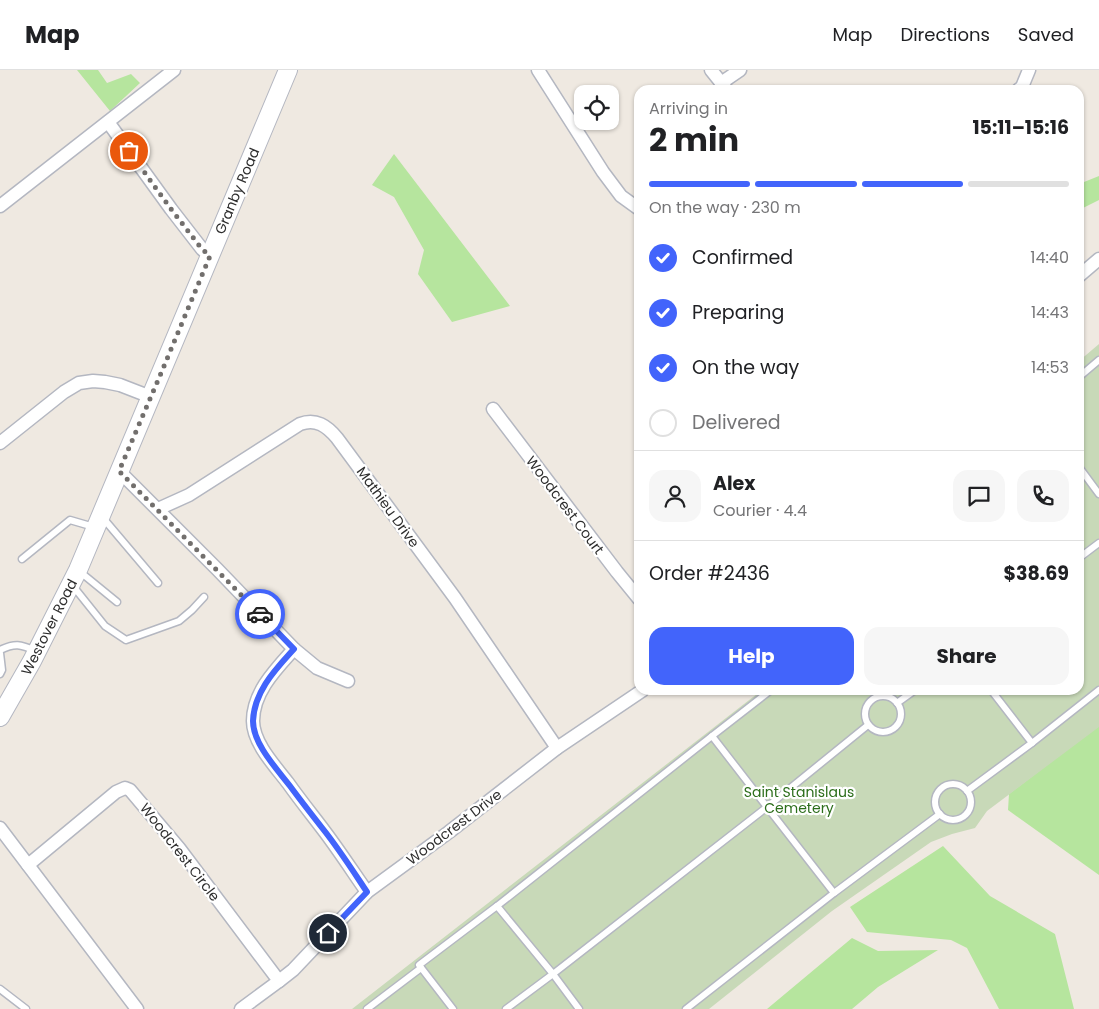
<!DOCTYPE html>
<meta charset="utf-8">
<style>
:root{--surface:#fff;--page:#f6f6f6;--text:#202124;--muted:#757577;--line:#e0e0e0;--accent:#4264fb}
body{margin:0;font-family:Poppins,sans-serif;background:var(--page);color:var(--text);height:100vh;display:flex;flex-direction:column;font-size:19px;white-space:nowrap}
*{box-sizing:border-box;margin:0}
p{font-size:16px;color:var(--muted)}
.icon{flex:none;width:28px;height:28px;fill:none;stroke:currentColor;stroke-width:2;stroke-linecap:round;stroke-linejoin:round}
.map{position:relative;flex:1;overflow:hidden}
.panel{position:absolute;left:634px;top:15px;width:450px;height:610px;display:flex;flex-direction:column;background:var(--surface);border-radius:15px;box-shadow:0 1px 4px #0004}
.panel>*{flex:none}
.controls{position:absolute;left:574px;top:15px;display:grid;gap:10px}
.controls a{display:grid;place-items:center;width:45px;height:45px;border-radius:10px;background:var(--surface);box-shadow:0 1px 4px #0004;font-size:25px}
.pin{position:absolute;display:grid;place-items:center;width:42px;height:42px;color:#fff;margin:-21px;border:2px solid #fff;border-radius:50%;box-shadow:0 1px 5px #0007}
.courier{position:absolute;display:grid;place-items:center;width:50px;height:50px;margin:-25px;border:4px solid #4264fb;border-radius:50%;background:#fff;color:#222;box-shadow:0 1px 6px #0007}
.head em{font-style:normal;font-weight:700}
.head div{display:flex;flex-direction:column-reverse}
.head{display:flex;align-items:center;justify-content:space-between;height:85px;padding:0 15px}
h1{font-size:32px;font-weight:700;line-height:38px}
.bar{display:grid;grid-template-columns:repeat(4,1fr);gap:8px 5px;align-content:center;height:60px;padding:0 15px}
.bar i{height:6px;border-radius:4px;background:var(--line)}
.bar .current{background:var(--accent)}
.bar p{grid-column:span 4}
.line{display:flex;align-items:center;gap:12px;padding:0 15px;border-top:1px solid var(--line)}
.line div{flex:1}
.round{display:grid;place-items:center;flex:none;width:52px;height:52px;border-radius:15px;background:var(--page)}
ol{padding:0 15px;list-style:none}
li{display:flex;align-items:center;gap:15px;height:55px}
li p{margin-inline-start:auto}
li .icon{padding:5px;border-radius:50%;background:var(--accent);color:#fff;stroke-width:4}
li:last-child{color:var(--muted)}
li i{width:28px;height:28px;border:2px solid var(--line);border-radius:50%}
.cta{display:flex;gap:10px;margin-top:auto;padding:10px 15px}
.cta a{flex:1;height:58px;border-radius:15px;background:var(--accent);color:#fff;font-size:20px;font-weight:700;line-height:58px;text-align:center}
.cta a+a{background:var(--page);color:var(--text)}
header{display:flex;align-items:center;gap:30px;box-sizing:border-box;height:70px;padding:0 25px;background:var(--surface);border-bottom:1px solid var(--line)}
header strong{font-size:24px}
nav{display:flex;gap:28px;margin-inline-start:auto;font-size:18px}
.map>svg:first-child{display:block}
.green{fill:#b6e59e}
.cemetery{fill:#c8d9b8}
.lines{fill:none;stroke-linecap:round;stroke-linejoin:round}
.service-casing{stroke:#b4b7c1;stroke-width:9}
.minor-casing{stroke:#b4b7c1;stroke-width:15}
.secondary-casing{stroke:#b4b7c1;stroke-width:20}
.service{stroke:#fff;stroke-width:6}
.minor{stroke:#fff;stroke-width:12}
.secondary{stroke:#fff;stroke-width:18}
.done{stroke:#726f6d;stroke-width:5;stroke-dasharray:0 9}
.route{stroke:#4264fb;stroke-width:6}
.labels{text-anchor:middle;stroke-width:4.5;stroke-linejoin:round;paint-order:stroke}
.street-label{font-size:14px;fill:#2e2e2e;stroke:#fff}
.park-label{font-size:14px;fill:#2c6e1b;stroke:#fff}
</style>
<header>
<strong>Map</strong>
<nav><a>Map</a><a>Directions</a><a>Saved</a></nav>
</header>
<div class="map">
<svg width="1099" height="939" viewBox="0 0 1099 939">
<rect width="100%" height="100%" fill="#efe9e1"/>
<g class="green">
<polygon points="77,0 98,0 107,13 131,4 140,13 110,41"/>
<polygon points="394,84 510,236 452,252 418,204 424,180 394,127 372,115"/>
<polygon points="1099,106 1099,130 1079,140 1079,114"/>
<polygon points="1099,655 1099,805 1008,740 1009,724"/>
<polygon points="943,776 990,826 1055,864 1074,939 999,939 967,878 951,870 867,862 850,837"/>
<polygon points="852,868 878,881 938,880 878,917 852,939 767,939"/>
</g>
<polygon class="cemetery" points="1099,274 1099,657 987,741 975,758 952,764 931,772 832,841 709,939 352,939 762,620 1079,620 1079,291"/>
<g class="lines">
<g class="service-casing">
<g id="service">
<polyline points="1079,307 1099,290"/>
<polyline points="1079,397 1099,424"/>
<polyline points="103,448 158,513"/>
<polyline points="1079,488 1099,473"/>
<polyline points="22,489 70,450 94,457"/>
<polyline points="79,501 117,532"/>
<polyline points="73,516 105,556 126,570 179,551 192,540 204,527"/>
<path d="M0,580C15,573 20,574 36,581"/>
<polyline points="0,583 2,600 0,604"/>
<polyline points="991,620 1032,673 1099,620"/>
<circle cx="883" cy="644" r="18"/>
<polyline points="897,633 915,620"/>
<polyline points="712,666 771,620"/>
<circle cx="953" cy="732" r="18"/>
<polyline points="967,721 1032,673"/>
<polyline points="497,836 712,666 767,737 868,655"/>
<polyline points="0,919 26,939"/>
<polyline points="367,939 421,898"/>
<polyline points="453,939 419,895 497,836 553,904 767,737 834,823"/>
<polyline points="506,939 553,904 579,939"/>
<polyline points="686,939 834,823 940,744"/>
</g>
</g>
<g class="minor-casing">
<g id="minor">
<polyline points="538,0 603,102 621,126 639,139"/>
<polyline points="711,0 727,20"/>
<polyline points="721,13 740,0"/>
<polyline points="1018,20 1022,17 1029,0"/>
<polyline points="108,52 171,139 202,179 210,186"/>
<polyline points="0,136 174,0"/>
<polyline points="1079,206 1099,189"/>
<polyline points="493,339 617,502 639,529"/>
<polyline points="0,373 64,322 79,313 93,311 105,312 120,315 151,327"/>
<path d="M119,401L217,499L294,579C276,599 253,622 253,651C253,673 275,696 288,713C300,730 313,746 325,762C340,782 353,802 367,822"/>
<path d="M158,439L189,425L300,354C316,348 327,356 337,368L455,528L557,678"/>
<polyline points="294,579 317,598 348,611"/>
<polyline points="0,758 137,939"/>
<polyline points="28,795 116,722 125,718 130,720 179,778 279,911 241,939"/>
<polyline points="279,911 293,900 367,822 449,762 557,678 643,620"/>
</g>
</g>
<g class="secondary-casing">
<polyline id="secondary" points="0,647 32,591 78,500 288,0"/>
</g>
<use href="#service" class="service"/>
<use href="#minor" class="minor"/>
<use href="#secondary" class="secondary"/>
</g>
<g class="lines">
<polyline class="done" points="129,81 171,139 202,179 210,186 159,308 119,401 260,544"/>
<path class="route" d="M260,544L294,579C276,599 254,621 253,651C253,674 277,699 290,716C301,731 312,745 323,759C339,779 353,801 367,822L328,863"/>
</g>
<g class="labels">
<g class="street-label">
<text transform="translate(237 121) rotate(-67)" y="5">Granby Road</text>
<text transform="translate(565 435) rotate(53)" y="5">Woodcrest Court</text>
<text transform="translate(388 437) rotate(54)" y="5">Mathieu Drive</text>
<text transform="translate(49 557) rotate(-63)" y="5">Westover Road</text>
<text transform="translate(454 757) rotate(-37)" y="5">Woodcrest Drive</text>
<text transform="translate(180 782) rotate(52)" y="5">Woodcrest Circle</text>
</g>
<g class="park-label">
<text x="799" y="727">Saint Stanislaus<tspan x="799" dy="16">Cemetery</tspan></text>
</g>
</g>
</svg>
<div class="controls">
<a><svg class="icon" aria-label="locate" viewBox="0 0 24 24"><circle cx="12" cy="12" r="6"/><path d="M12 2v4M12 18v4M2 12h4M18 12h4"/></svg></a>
</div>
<div class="pin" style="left:129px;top:81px;background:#ea580c"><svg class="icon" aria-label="bag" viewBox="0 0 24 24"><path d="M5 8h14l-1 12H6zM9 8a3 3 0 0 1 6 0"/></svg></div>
<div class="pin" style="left:328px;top:863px;background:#1f2937"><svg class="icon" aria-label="home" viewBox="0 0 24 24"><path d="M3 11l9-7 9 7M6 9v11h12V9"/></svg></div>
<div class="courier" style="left:260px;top:544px"><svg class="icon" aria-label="car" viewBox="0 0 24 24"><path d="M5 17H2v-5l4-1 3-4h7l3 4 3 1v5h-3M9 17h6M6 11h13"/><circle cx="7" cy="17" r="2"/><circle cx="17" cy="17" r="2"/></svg></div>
<section class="panel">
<div class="head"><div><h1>2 min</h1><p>Arriving in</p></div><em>15:11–15:16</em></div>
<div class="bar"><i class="current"></i><i class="current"></i><i class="current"></i><i></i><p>On the way · 230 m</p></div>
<ol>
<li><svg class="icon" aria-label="check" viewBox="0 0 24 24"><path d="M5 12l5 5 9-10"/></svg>Confirmed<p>14:40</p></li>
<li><svg class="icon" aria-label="check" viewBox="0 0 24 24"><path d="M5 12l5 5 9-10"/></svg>Preparing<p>14:43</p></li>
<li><svg class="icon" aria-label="check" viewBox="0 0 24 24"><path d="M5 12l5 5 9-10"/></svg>On the way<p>14:53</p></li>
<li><i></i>Delivered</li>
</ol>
<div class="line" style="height:90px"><a class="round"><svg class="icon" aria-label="person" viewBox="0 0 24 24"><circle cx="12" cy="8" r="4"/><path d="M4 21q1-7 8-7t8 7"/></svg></a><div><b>Alex</b><p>Courier · 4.4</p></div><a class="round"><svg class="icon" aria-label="chat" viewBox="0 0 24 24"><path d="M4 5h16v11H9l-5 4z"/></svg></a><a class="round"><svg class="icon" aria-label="phone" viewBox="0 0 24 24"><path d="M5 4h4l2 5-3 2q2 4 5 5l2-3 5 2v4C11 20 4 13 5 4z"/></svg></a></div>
<div class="line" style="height:65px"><div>Order #2436</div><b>$38.69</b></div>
<div class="cta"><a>Help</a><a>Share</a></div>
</section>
</div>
